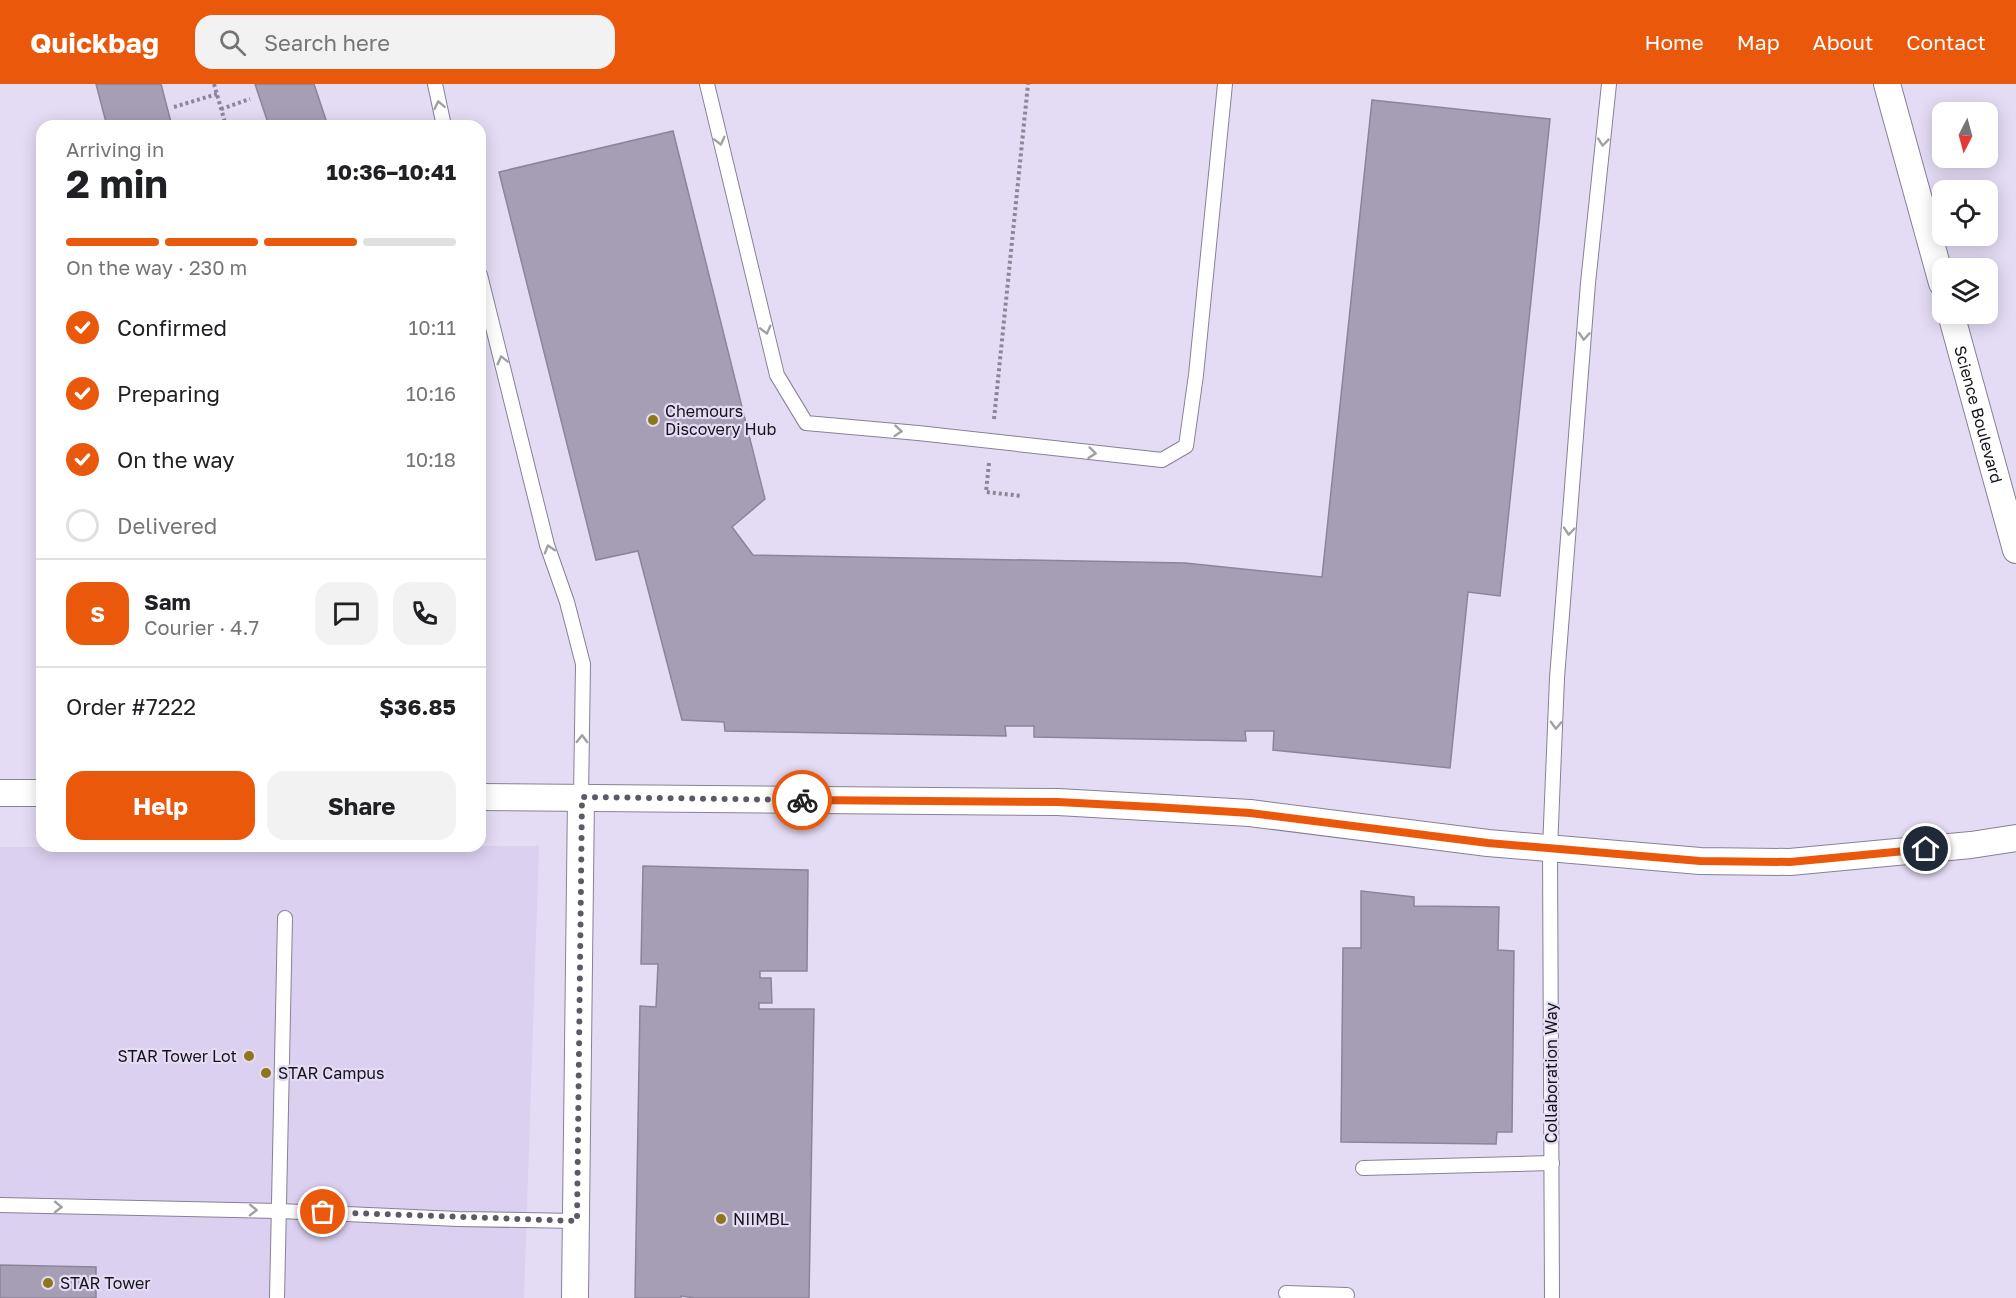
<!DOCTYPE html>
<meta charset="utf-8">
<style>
:root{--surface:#fff;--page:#f2f2f2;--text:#202124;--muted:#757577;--line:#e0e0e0;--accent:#ea580c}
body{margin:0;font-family:"Golos Text",sans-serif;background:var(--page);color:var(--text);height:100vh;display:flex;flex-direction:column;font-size:22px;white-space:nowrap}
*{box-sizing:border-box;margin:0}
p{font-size:20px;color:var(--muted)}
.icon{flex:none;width:33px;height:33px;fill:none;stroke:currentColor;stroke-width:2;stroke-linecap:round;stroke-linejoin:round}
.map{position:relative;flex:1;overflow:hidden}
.side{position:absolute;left:36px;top:36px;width:450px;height:732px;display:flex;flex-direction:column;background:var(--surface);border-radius:18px;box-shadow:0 3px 15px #0003}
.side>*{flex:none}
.needle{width:39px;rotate:186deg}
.tools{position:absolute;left:1932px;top:18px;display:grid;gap:12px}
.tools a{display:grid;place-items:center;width:66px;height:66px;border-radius:12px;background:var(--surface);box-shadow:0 3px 15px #0003;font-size:30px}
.pin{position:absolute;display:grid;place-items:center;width:51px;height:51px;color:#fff;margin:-26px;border:3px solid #fff;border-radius:50%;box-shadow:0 2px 6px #0007}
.courier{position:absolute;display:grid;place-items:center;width:60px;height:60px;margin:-30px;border:4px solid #ea580c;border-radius:50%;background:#fff;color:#222;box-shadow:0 2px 8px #0007}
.head em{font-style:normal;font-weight:700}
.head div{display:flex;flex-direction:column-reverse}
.head{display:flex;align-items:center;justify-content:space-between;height:102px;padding:0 30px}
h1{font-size:39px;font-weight:700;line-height:45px}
.bar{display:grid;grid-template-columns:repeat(4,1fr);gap:9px 6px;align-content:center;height:72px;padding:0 30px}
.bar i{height:8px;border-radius:4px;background:var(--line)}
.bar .selected{background:var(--accent)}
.bar p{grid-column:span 4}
.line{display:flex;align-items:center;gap:15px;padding:0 30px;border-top:2px solid var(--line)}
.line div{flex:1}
.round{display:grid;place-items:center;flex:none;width:63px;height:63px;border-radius:18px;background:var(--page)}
ol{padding:0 30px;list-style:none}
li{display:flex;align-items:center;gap:18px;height:66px}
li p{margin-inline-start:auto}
li .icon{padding:6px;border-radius:50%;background:var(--accent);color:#fff;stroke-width:4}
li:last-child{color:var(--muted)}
li i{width:33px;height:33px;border:3px solid var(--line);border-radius:50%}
.primary-button{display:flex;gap:12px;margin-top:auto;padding:12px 30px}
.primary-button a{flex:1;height:69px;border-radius:18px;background:var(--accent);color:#fff;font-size:24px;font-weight:700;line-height:69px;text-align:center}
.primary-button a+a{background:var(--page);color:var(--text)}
header{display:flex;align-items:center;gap:36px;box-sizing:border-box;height:84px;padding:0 30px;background:var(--accent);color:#fff}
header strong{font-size:28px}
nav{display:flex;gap:33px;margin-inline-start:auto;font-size:21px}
.search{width:420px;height:54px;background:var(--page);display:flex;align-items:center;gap:15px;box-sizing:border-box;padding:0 21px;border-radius:18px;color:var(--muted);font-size:22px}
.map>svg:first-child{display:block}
.built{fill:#dbd0ef}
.building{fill:#a69eb5;stroke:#8c849b;stroke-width:1.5}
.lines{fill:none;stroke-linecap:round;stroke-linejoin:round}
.lane-casing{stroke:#888096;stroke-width:16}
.street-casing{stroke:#888096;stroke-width:28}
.path{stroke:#8c8697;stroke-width:4;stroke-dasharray:3 3;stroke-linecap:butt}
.lane{stroke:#fff;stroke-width:14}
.street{stroke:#fff;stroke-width:26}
.oneway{stroke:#a1a0a3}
.done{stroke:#5d5966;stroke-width:6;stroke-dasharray:0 10.8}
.route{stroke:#ea580c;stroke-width:8}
.poi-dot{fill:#8e761a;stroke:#e4dcf4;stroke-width:2}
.labels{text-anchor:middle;stroke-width:4.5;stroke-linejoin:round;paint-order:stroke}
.poi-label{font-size:16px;fill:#15121a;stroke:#e4dcf4;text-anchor:start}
.street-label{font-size:16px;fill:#15121a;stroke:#e4dcf4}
</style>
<header>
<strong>Quickbag</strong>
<div class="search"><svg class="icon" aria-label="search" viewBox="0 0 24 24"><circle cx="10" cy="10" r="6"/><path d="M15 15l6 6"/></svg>Search here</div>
<nav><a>Home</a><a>Map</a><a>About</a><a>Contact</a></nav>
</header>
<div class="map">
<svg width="2016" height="1214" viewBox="0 0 2016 1214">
<rect width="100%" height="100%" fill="#e4dcf4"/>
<polygon class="built" points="539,762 524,1214 0,1214 0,763"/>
<g class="building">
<polygon points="96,0 161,0 172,42 107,42"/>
<polygon points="255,0 314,0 328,42 269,42"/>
<polygon points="1372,16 1550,35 1500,512 1468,508 1450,684 1273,666 1274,647 1245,647 1246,657 1034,653 1034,642 1005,642 1006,652 725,647 724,638 682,636 638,467 596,476 499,88 673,47 765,415 732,443 753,471 1185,479 1322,493"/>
<polygon points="643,782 808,786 807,887 760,887 760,894 771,894 772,919 759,919 759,925 814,925 809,1214 695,1214 681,1212 681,1214 635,1214 640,922 656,923 658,880 641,880"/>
<polygon points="1361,807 1414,813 1414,822 1499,823 1498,866 1514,867 1512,1048 1497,1048 1496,1060 1341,1058 1343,864 1361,864"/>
<polygon points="0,1181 96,1183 96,1214 0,1214"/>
</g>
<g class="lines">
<g class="lane-casing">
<g id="lane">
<polyline points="435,0 444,42"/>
<polyline points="707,0 777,291 806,339 918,349 1162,376 1186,362 1196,291 1225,0"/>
<polyline points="480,191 547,461 567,518 583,580 581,713"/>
<polyline points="1363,1084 1552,1079"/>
<polyline points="0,1121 279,1127 458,1135 577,1137"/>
<polyline points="1286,1209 1347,1211"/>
<polyline points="277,1214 285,834"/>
<polyline points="1552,1214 1550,765 1557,594 1588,199 1609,0"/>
</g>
</g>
<g class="street-casing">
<g id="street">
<polyline points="1887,0 1942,199"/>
<path id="s1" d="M1951,230L2016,466"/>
<polyline points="0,709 42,709"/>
<polyline points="480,713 1058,718 1250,729 1488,759 1700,777 1790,778 1971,761 2016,754"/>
<polyline points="575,1214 581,713"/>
</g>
</g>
<g class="path">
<polyline points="214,0 226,42"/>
<polyline points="174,23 217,10"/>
<polyline points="221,25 250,15"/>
<polyline points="994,335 1028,0"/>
<polyline points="989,379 986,408 1022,412"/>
</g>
<use href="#lane" class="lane"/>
<use href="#street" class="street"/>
</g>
<defs><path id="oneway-chevron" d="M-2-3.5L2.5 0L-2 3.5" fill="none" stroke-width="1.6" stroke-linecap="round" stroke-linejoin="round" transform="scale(1.5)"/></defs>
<g class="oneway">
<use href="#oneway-chevron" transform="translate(439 21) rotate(-102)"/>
<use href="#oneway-chevron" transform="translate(720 57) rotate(76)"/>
<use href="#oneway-chevron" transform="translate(1603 58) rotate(96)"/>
<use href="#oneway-chevron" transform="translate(766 246) rotate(76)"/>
<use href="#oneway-chevron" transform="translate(1584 252) rotate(94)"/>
<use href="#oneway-chevron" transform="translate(502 276) rotate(-104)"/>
<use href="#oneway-chevron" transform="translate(898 347) rotate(5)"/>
<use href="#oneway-chevron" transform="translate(1092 369) rotate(6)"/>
<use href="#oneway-chevron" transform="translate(1569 447) rotate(95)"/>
<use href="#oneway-chevron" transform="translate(549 465) rotate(-107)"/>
<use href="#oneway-chevron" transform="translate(1556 641) rotate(92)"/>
<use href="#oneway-chevron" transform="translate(582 655) rotate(-89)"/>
<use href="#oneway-chevron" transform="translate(58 1123) rotate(1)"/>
<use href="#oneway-chevron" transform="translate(253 1126) rotate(1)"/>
</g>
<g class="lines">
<polyline class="done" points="323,1128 577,1137 582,713 802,716"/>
<polyline class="route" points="802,716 1058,718 1154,723 1250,729 1488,759 1700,777 1790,778 1926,765"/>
</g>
<g class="poi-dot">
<circle cx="653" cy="336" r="6"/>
<circle cx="249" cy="972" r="6"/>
<circle cx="266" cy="989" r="6"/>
<circle cx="721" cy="1135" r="6"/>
<circle cx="48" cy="1199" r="6"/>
</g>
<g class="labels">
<g class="poi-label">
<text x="665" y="333">Chemours<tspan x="665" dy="18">Discovery Hub</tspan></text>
<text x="237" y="978" text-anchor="end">STAR Tower Lot</text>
<text x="278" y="995">STAR Campus</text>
<text x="733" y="1141">NIIMBL</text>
<text x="60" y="1205">STAR Tower</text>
</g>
<g class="street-label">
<text dy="6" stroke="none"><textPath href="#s1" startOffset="104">Science Boulevard</textPath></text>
<text transform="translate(1551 989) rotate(-90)" y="6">Collaboration Way</text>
</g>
</g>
</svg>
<div class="tools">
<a><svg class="needle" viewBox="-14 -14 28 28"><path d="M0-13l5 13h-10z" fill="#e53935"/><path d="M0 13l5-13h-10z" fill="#757577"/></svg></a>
<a><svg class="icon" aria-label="locate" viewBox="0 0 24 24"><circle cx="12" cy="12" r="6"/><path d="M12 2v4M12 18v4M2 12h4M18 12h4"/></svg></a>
<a><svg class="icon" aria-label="layers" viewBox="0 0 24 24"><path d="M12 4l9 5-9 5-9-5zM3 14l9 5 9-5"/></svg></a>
</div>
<div class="pin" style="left:323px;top:1128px;background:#ea580c"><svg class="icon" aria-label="bag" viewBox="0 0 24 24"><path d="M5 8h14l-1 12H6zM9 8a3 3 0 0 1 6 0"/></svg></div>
<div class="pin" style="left:1926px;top:765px;background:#1f2937"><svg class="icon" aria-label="home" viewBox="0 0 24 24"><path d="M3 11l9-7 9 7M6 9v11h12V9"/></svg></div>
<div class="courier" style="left:802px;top:716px"><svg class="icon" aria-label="bike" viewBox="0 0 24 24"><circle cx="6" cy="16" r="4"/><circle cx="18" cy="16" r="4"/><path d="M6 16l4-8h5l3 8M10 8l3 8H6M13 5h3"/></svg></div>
<section class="side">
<div class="head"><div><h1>2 min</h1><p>Arriving in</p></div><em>10:36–10:41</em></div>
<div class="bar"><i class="selected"></i><i class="selected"></i><i class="selected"></i><i></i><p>On the way · 230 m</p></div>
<ol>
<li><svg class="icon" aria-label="check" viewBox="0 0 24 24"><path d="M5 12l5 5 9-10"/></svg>Confirmed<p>10:11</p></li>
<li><svg class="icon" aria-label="check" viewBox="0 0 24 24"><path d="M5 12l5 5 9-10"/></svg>Preparing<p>10:16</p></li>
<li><svg class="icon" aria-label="check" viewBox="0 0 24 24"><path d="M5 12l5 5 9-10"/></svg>On the way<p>10:18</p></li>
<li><i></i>Delivered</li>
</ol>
<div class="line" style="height:108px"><b class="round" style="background:var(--accent);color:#fff">S</b><div><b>Sam</b><p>Courier · 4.7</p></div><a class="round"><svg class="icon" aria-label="chat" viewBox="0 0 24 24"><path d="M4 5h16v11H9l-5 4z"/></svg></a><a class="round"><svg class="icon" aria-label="phone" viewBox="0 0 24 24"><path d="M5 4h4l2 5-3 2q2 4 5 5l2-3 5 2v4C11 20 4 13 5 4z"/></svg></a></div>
<div class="line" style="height:78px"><div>Order #7222</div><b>$36.85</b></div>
<div class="primary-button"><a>Help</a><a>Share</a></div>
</section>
</div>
